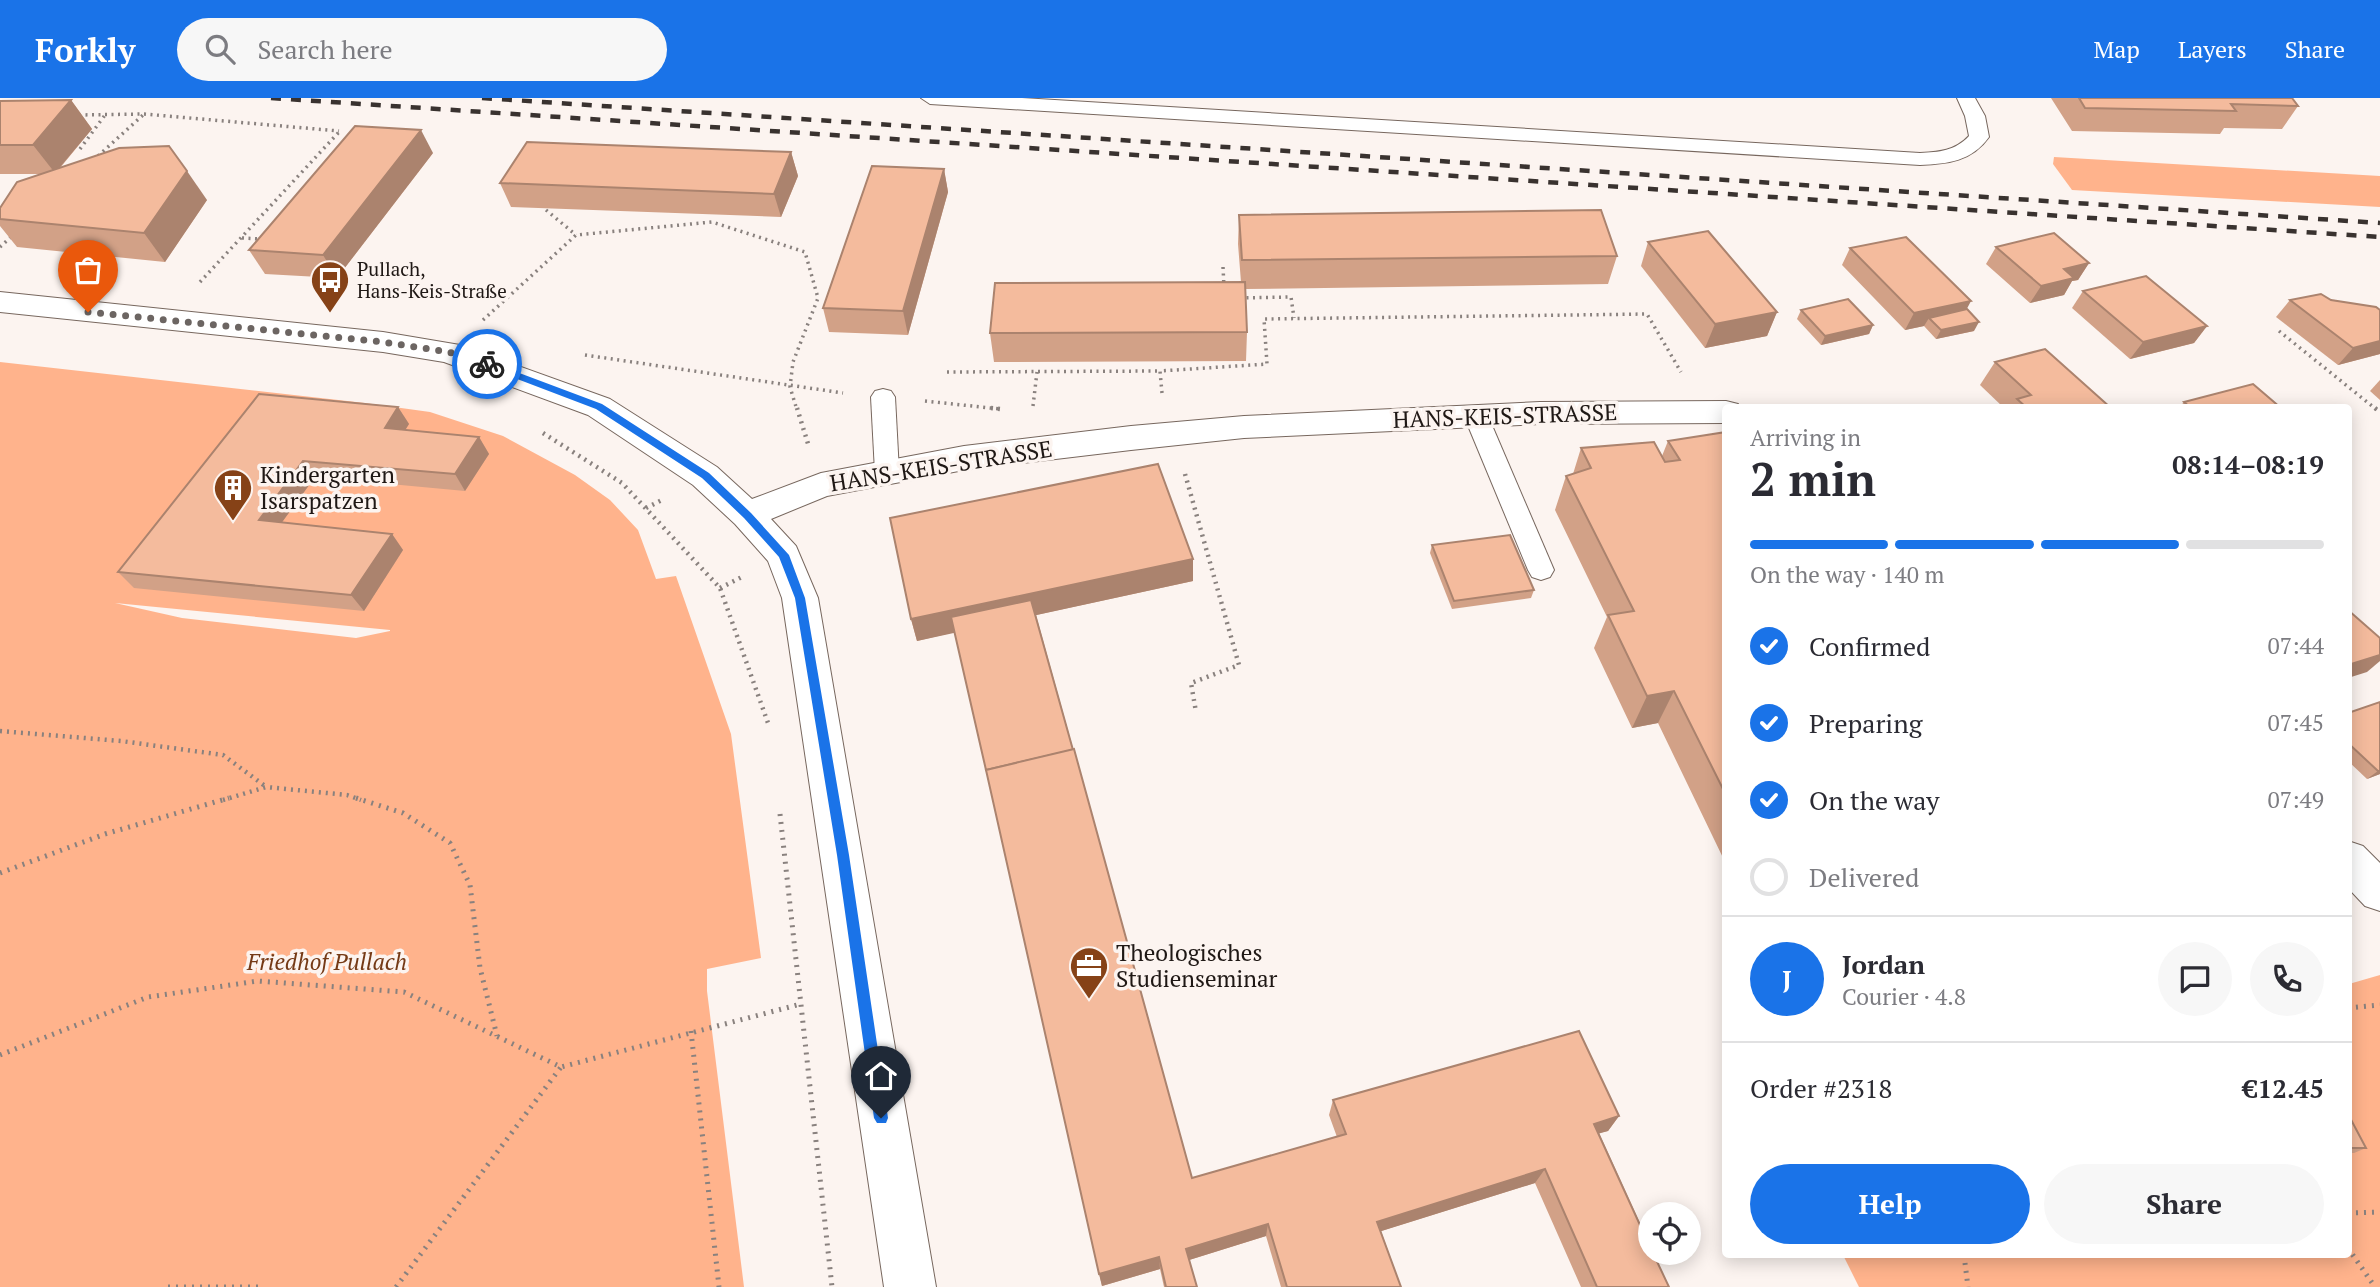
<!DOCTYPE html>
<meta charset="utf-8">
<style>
:root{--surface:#fff;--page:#f7f7f7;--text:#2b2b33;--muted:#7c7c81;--line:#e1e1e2;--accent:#1a73e8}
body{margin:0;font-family:"PT Serif",serif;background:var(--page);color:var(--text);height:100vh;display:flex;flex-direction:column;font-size:26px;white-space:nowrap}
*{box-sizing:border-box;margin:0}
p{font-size:23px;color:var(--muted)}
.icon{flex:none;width:38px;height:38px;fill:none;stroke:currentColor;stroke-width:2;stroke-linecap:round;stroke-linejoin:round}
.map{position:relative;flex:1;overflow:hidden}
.panel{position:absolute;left:1722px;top:306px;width:630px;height:854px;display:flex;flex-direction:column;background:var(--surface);border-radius:7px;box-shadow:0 4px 18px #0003}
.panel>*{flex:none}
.fabs{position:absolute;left:1638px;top:1104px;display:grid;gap:14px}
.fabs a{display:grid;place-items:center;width:63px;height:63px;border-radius:50%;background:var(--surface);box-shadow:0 4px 18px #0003;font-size:35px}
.pin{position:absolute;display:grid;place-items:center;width:60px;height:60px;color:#fff;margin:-72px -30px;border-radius:50% 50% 50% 0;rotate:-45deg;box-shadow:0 0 7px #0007}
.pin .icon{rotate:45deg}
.courier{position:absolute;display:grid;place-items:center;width:70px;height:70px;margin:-35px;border:5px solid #1a73e8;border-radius:50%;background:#fff;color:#222;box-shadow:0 2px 9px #0007}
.head em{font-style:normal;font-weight:800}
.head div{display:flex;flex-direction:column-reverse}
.head{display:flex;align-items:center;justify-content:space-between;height:119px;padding:0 28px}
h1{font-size:46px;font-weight:800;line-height:52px}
.bar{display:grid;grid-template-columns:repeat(4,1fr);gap:10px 7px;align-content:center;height:84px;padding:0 28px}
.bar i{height:9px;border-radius:5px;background:var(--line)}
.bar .on{background:var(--accent)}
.bar p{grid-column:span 4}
.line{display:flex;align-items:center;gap:18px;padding:0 28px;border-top:2px solid var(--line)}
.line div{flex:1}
.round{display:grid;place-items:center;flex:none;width:74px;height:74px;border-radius:37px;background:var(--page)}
ol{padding:0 28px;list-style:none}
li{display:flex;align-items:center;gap:21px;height:77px}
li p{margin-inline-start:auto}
li .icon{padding:7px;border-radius:50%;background:var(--accent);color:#fff;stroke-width:4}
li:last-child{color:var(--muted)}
li i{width:38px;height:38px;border:4px solid var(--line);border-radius:50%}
.action{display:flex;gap:14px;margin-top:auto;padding:14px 28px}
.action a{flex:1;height:80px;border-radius:42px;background:var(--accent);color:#fff;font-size:28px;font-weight:800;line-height:80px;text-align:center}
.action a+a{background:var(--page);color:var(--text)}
header{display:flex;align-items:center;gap:42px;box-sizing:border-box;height:98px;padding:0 35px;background:var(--accent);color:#fff}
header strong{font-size:33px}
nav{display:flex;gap:38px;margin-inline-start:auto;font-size:24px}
.search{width:490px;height:63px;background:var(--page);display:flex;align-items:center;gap:18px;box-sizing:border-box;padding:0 24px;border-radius:38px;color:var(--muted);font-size:26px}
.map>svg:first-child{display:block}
.green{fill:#ffb38c;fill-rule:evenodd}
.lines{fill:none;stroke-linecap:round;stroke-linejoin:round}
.lane-casing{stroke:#77675e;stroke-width:2}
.street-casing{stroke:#77675e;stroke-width:2}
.path-far2{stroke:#89817e;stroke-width:3.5;stroke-dasharray:2 4.5;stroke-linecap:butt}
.path-far1{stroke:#89817e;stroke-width:4.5;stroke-dasharray:2 5;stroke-linecap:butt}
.path{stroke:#89817e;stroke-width:5;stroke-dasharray:2 6;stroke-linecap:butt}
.lane{fill:#fff;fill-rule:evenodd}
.street{fill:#fff;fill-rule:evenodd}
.rail{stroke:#39322f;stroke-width:4.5;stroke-dasharray:10 10;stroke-linecap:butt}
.wall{fill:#d2a187}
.shaded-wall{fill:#ab836e}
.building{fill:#f4bb9d;stroke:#ab836e;stroke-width:2}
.route{fill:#1a73e8}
.done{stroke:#6c6562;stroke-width:7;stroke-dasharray:0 12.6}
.labels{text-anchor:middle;stroke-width:7;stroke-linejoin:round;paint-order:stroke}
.far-poi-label{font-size:19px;fill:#1f1815;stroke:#fcf4f0;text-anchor:start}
.street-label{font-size:23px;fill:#1f1815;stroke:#fcf4f0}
.poi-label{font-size:23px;fill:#1f1815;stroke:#fcf4f0;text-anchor:start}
.park-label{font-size:23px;font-style:italic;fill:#753a16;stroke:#fcf4f0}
</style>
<header>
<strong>Forkly</strong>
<div class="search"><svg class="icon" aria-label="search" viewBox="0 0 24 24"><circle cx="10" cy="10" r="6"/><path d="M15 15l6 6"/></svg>Search here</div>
<nav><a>Map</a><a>Layers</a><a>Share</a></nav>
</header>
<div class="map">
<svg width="2380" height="1189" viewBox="0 0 2380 1189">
<rect width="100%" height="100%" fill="#fcf4f0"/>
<g class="green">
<polygon points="2054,59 2380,78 2380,109 2072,92 2053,66"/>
<path d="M0,264L365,305L430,314L503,338L575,377L610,402L638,432L656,481L676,478L731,636L761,860L707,871V893L744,1189H0ZM115,505L390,532V533L356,540L182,520Z"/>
<polygon points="2380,877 2380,1189 1859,1189 1843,1157 2348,1157 2349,886"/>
</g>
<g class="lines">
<g class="lane-casing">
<g id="lane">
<path d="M921,0H1022L1920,55C1939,54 1955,53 1969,38L1965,18L1957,0H1975L1985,18L1989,39C1972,63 1948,66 1920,67L930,6Z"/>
<polygon points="883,291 891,293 895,299 899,374 896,380 887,383 878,380 875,374 871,299 875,293"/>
<polygon points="1476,310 1484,312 1488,318 1554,472 1550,479 1541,482 1532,479 1528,472 1464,318 1468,312"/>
</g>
</g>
<g class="street-casing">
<g id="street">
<polygon points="0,194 383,234 460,247 610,301 717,369 752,401 821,375 964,348 1131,328 1244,318 1540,304 1726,303 1738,306 1740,310 1726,310 1726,325 1540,326 1244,340 1131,352 964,372 827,398 771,421 796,448 818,500 936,1189 884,1189 782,500 768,463 735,426 693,387 588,317 444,264 383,254 0,214"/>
<polygon points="2348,743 2363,748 2380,765 2380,813 2365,808 2348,790"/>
</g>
</g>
<g class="path-far2">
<polyline points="79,17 144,16 339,33"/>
<polyline points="80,51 105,17"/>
<polyline points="98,58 143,17"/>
<polyline points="546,112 576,137"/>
<polyline points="242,140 261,141"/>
<polyline points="0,149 12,138"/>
<polyline points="1223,169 1224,189"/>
<polyline points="200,184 339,34"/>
<polyline points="1240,200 1291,199 1294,220"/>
<polyline points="483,222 576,137 712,124 805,154 818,200 793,264 790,289 797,312"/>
<polyline points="2279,233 2377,312"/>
<polyline points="585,257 843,295"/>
<polyline points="947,274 1160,273"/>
<polyline points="1162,295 1160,273 1267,266 1264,221 1647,216 1681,274"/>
<polyline points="925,303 1000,311"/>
<polyline points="1033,308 1037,274"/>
</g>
<g class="path-far1">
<polyline points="797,310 809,349"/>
<polyline points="991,310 1000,311"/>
<polyline points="2375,310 2380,314"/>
<polyline points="543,335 622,385 720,490 768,625"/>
<polyline points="1185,376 1239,567 1191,585 1196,614"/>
<polyline points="646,410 662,402"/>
<polyline points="720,490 744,478"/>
<polyline points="0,633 121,643 223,657 265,688"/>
<polyline points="223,702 266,689 347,697 361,702"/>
</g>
<g class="path">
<polyline points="356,700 403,715 450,745 470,787 480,870 497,938"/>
<polyline points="780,716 832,1189"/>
<polyline points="0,775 105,736 229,700"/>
<polyline points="2348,910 2380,907"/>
<polyline points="691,933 719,1189"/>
<polyline points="0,957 148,899 258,883 404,894 561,969 801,906"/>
<polyline points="2348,1115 2380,1114"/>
<polyline points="2348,1150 2375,1189"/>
<polyline points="1964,1157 1968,1189"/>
<polyline points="168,1189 260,1189"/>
<polyline points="396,1189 561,969"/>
</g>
<use href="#lane" class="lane"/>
<use href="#street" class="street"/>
<g class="rail">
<polyline points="271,0 2380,139"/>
<polyline points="482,0 2380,125"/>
</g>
</g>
<g class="wall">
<polygon points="2051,0 2292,0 2298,8 2282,31 2224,30 2220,36 2072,33"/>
<polygon points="71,2 92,31 60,70 207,102 165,164 17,149 0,128 0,110 43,76 0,76 0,3"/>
<polygon points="791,54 798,78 781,119 511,109 500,85"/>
<polygon points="433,55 337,180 265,176 249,152"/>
<polygon points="944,71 948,94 908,237 829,234 823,210"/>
<polygon points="1239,117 1617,158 1608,186 1245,191 1247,234 1246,263 994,264 990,235 1241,184 1238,146"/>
<polygon points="1648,144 1777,214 1767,238 1705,250 1641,168"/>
<polygon points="1996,149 2089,165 2078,182 2072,183 2064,197 2030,205 1986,166"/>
<polygon points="1850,150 1967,211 1974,233 1936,241 1924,228 1905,232 1842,167"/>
<polygon points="2083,193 2207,228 2194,245 2130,261 2072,210"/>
<polygon points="2290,202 2380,256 2338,267 2276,219"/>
<polygon points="1801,212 1873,227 1869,236 1821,247 1797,221"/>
<polygon points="1995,264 2111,310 2004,310 1980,287"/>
<polygon points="2380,282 2380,302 2370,293"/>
<polygon points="259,296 398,309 409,326 405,332 479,339 489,356 465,393 315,379 282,424 392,436 403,452 364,513 134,490 118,474"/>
<polygon points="2184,304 2281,310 2179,310"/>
<polygon points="1726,334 1726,766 1658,625 1632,630 1594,550 1607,519 1555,412 1566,378 1573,376 1581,350 1662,358 1668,343"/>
<polygon points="1432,447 1534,492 1531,500 1452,511 1430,455"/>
<polygon points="1193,461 1193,483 1036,517 1192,1080 1337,1039 1329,1017 1333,1002 1619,1018 1608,1033 1599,1035 1669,1189 1581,1189 1535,1085 1381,1133 1401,1189 1281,1189 1266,1138 1189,1162 1197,1189 1164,1189 1160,1171 1102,1188 955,534 917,543 911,521"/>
<polygon points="2380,604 2380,676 2367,681 2348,663 2348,615"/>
<polygon points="2348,1016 2366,1050 2354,1055 2348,1055"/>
</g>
<g class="shaded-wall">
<polygon points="71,2 92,31 55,75 33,47"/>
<polygon points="421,32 433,55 337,180 323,157"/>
<polygon points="791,54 798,78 781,119 774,96"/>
<polygon points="944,71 948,94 908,237 903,213"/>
<polygon points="187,73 207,102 165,164 144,135"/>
<polygon points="2089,165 2078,182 2072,183 2064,197 2030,205 2041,188 2064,171"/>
<polygon points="1971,203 1962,220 1929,220 1924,228 1905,232 1914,215"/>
<polygon points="1777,214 1767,238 1705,250 1715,226"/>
<polygon points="1979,224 1974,233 1936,241 1941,232"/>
<polygon points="1873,227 1869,236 1821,247 1825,238"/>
<polygon points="2207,228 2194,245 2130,261 2143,244"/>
<polygon points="2380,243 2380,256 2338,267 2353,250"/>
<polygon points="398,309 409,326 396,347 385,330"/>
<polygon points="479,339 489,356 465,393 455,376"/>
<polygon points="303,363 315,379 272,438 259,422"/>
<polygon points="392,436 403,452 364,513 351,497"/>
<polygon points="1193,461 1193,483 917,543 911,521"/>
<polygon points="2380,557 2380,563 2367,574 2348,580 2348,567"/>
<polygon points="1674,593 1658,625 1632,630 1647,598"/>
<polygon points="2378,673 2380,673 2380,676 2367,681"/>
<polygon points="1619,1018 1608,1033 1583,1040 1594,1026"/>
<polygon points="1545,1071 1535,1085 1372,1136 1377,1124"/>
<polygon points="1268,1126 1266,1138 1186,1163 1186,1151"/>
<polygon points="1159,1159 1160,1171 1102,1188 1099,1176"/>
</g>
<g class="building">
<polygon points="2079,0 2292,0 2298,8 2231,6 2236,13 2085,10"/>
<polygon points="71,2 33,47 0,47 0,3"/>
<polygon points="355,28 421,32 323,157 249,152"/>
<polygon points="527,44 791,54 774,96 500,85"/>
<polygon points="169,48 187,73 144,135 0,121 0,110 17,84 119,50"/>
<polygon points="872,68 944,71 903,213 823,210"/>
<polygon points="1601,112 1617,158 1242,162 1239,117"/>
<polygon points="1708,133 1777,214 1715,226 1648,144"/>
<polygon points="2054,135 2089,165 2064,171 2074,180 2041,188 1996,149"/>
<polygon points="1906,139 1971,203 1914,215 1850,150"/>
<polygon points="2146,178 2207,228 2143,244 2083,193"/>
<polygon points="1245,184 1247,234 990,235 995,185"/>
<polygon points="2321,196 2331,202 2376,209 2380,212 2380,243 2353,250 2290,202"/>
<polygon points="1848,201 1873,227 1825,238 1801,212"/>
<polygon points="1967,211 1979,224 1941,232 1929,220"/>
<polygon points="2045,251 2111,310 2027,310 2017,301 2031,297 1995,264"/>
<polygon points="2253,286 2281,310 2191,310 2184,304"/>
<polygon points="259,296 398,309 385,330 479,339 455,376 303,363 259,422 392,436 351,497 118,474"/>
<polygon points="1726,334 1726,697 1674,593 1647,598 1608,517 1634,513 1566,378 1591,370 1581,350 1654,344 1665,364 1680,362 1668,343"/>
<polygon points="1158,366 1193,461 911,521 890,420"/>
<polygon points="1510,437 1534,492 1454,503 1432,447"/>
<polygon points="1031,502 1073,652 986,672 951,519"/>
<polygon points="2348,512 2380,540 2380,557 2348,567"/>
<polygon points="2380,604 2380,673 2378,673 2348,645 2348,615"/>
<polygon points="1074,651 1192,1080 1346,1036 1333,1002 1579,933 1619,1018 1594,1026 1650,1149 1650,1155 1653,1155 1669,1189 1597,1189 1545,1071 1377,1124 1401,1189 1287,1189 1268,1126 1186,1151 1197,1189 1166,1189 1159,1159 1099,1176 986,672"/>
<polygon points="2348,1016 2366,1050 2348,1050"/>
</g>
<polygon class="route" points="483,264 490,264 602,306 709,375 751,415 789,457 805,500 849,757 888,1020 886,1025 877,1025 874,1020 837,757 795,500 779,459 744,420 702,380 596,311 483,268"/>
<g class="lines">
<polyline class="done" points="88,214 383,244 449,254 487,266"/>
</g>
<defs>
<g id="bus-pin" transform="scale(2.0125)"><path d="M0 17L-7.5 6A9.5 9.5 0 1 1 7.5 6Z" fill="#864217" stroke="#fcf4f0"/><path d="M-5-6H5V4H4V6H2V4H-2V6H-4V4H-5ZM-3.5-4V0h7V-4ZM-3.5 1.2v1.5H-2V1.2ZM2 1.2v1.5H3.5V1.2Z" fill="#fff"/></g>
<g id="building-pin" transform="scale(2.0125)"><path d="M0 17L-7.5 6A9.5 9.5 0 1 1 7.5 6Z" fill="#864217" stroke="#fcf4f0"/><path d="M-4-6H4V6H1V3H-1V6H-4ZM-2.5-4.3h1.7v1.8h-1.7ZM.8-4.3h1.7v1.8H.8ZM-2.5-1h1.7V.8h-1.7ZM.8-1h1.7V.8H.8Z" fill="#fff"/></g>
<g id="office-pin" transform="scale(2.0125)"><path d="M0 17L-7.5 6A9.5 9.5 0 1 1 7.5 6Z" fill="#864217" stroke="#fcf4f0"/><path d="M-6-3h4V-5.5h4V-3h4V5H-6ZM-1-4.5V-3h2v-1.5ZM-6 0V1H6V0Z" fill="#fff"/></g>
</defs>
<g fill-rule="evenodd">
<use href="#bus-pin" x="330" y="182"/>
<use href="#building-pin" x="233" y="390"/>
<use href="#office-pin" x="1089" y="868"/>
</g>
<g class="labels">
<g class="far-poi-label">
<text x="357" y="178">Pullach,<tspan x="357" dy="22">Hans-Keis-Straße</tspan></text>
</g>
<g class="street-label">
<text transform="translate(1505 318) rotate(-2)" y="8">HANS-KEIS-STRASSE</text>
<text transform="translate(941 368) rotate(-9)" y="8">HANS-KEIS-STRASSE</text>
</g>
<g class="poi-label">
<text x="260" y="385">Kindergarten<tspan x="260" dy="26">Isarspatzen</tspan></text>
<text x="1116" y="863">Theologisches<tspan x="1116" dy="26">Studienseminar</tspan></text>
</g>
<g class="park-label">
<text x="327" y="872">Friedhof Pullach</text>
</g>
</g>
</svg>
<div class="fabs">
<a><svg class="icon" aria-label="locate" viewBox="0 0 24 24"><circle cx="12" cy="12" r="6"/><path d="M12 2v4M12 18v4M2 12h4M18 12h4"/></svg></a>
</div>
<div class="pin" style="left:88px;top:214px;background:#ea580c"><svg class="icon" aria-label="bag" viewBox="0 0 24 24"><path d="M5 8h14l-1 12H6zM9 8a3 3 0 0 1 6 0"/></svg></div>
<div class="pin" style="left:881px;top:1020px;background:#1f2937"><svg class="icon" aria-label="home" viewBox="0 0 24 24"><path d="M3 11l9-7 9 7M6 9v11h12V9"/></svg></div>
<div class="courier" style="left:487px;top:266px"><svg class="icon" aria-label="bike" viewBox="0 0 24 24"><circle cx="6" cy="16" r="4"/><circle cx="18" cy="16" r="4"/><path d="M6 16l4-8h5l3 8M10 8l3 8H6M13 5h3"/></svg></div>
<section class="panel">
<div class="head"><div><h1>2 min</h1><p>Arriving in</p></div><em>08:14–08:19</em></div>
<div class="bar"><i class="on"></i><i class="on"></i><i class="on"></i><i></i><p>On the way · 140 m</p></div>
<ol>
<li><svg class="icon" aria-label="check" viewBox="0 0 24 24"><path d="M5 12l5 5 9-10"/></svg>Confirmed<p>07:44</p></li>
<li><svg class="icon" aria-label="check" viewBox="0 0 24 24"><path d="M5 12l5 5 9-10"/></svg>Preparing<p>07:45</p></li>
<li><svg class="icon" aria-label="check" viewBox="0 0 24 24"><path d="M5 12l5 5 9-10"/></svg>On the way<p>07:49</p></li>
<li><i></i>Delivered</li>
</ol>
<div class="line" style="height:126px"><b class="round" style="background:var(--accent);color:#fff">J</b><div><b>Jordan</b><p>Courier · 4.8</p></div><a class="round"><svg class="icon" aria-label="chat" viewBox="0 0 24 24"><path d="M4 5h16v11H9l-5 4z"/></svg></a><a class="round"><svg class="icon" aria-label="phone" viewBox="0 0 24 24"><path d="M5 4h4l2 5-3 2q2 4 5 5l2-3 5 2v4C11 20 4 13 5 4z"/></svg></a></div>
<div class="line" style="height:91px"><div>Order #2318</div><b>€12.45</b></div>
<div class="action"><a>Help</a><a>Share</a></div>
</section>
</div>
